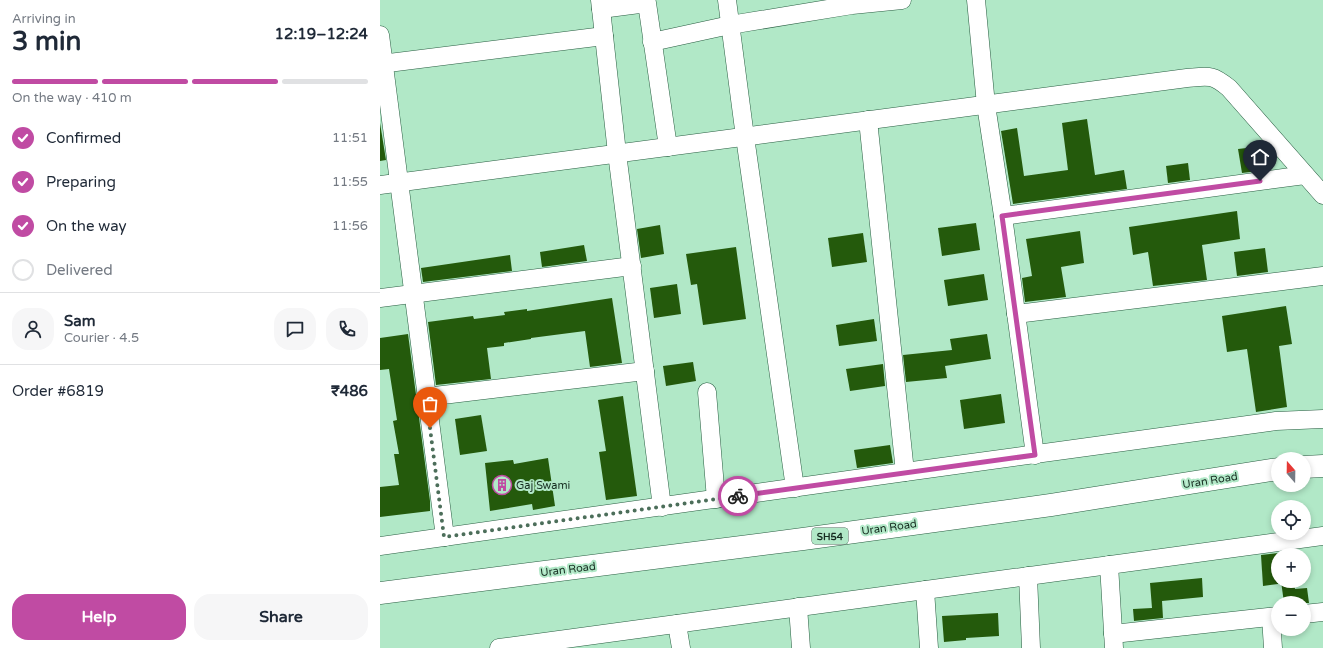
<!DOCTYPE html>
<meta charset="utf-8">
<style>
:root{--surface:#fff;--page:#f6f6f7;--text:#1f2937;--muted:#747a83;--line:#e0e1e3;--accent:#c04ba3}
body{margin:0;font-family:"Varela Round",sans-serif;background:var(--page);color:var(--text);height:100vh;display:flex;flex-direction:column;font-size:15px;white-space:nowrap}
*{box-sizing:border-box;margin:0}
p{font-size:13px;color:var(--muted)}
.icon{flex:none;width:22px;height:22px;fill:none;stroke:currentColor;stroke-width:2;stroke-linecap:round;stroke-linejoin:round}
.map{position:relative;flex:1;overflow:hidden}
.details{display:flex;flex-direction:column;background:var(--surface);width:380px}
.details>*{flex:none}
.needle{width:26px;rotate:340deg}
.tools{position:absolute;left:891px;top:452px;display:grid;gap:8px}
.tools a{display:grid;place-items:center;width:40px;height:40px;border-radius:50%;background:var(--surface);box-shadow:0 2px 6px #0003;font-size:20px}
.pin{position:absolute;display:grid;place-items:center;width:34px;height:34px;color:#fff;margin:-41px -17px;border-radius:50% 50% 50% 0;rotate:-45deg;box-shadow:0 0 4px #0007}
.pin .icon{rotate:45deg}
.courier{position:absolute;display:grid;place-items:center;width:40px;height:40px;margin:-20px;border:3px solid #c04ba3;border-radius:50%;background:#fff;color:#222;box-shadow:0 1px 5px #0007}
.headline em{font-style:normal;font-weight:700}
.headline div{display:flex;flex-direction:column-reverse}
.headline{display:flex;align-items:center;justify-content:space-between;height:68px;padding:0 12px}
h1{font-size:26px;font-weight:700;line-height:30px}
.bar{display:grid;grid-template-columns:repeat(4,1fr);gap:6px 4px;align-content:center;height:48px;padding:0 12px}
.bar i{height:5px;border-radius:3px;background:var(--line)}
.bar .selected{background:var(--accent)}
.bar p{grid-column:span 4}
.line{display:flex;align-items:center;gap:10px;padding:0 12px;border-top:1px solid var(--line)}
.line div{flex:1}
.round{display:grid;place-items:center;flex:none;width:42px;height:42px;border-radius:16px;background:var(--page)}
ol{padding:0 12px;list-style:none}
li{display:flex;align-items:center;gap:12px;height:44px}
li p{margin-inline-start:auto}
li .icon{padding:4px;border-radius:50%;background:var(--accent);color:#fff;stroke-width:4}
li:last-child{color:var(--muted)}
li i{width:22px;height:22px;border:2px solid var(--line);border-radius:50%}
.action{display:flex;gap:8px;margin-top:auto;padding:8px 12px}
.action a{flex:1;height:46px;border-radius:16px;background:var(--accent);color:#fff;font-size:16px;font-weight:700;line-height:46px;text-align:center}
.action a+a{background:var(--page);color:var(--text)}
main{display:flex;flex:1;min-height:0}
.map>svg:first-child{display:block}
.building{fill:#245a0c}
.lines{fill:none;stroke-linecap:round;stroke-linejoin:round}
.minor-casing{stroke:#295e42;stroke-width:19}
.major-casing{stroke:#295e42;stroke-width:23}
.minor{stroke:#fff;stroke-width:18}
.major{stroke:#fff;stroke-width:22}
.done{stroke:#4c6e5a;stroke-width:4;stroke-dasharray:0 7.2}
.route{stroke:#c04ba3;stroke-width:5}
.labels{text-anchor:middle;stroke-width:4;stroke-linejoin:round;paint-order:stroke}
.shield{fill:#b1e8c7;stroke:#446452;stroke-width:1}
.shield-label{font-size:10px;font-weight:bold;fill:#162c20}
.street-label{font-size:11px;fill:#162c20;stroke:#b1e8c7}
.poi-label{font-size:11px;fill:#162c20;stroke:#b1e8c7;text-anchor:start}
</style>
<main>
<section class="details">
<div class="headline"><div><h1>3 min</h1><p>Arriving in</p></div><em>12:19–12:24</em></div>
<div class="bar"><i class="selected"></i><i class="selected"></i><i class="selected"></i><i></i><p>On the way · 410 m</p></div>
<ol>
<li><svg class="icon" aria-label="check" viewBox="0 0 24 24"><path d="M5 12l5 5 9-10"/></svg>Confirmed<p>11:51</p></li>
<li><svg class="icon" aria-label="check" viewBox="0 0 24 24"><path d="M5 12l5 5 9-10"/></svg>Preparing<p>11:55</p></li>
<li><svg class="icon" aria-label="check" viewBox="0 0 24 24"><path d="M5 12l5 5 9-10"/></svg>On the way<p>11:56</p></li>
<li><i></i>Delivered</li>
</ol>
<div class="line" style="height:72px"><a class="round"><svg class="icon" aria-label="person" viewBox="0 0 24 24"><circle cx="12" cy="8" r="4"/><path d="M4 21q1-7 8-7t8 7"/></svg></a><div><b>Sam</b><p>Courier · 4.5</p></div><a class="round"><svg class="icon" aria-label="chat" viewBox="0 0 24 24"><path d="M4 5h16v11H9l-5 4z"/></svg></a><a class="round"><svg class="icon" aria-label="phone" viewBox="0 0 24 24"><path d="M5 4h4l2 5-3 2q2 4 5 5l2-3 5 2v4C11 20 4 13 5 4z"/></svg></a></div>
<div class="line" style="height:52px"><div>Order #6819</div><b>₹486</b></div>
<div class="action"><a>Help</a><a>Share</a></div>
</section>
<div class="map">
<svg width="943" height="648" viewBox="0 0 943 648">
<rect width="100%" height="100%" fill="#b1e8c7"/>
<g class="building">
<polygon points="707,119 715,175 744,170 747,189 633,204 621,131 637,128 644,176 688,170 682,123"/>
<polygon points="0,123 6,160 0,161"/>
<polygon points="884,146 887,170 862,173 858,149"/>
<polygon points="808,163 810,180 788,183 786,166"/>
<polygon points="857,211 860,239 822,245 827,280 773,286 768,252 753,255 749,227"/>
<polygon points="596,223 600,250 562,256 558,228"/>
<polygon points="280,225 284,254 261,258 257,229"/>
<polygon points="700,231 704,263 681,267 686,297 645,302 642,278 652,276 646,239"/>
<polygon points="483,233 487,262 452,267 448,238"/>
<polygon points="204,245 207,261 162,267 160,252"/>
<polygon points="356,247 366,319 323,325 317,284 311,285 306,254"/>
<polygon points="885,248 888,272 857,276 854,252"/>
<polygon points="130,255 132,271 43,282 41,268"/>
<polygon points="604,274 608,300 568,306 564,280"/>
<polygon points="297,284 301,314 274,318 270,288"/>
<polygon points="232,298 242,363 210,367 205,331 151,338 151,339 124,343 124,346 107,348 111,379 56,385 48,322 93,316 94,319 125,315 124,312 147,309 147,311"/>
<polygon points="906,306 912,344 899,346 907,407 876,412 867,349 847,352 842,316"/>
<polygon points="494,319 497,341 459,346 456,325"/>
<polygon points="28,334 50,501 50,511 0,517 0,487 19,485 14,454 19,454 13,421 17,420 9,369 0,370 0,338"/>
<polygon points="607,334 611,359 565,366 567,378 526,382 523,355 572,350 570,339"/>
<polygon points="313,362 316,381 286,386 283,366"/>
<polygon points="503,364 505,386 470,391 466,369"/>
<polygon points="621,394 625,423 584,429 580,400"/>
<polygon points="243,396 257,496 226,500 219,452 226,451 218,400"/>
<polygon points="101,415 107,451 80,455 75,419"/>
<polygon points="510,445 513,463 477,468 474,450"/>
<polygon points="168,458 175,506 153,510 152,504 110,511 105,463 133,460 134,464"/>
<polygon points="898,553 898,584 883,586 881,555"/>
<polygon points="822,578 823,597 782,601 783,618 754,621 753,609 772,608 770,583"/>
<polygon points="901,581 914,581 915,589 927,588 929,603 904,603"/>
<polygon points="618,613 619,636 586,638 586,640 564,642 562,616"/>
</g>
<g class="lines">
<g class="minor-casing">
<g id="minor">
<polyline points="220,0 237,153 282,507"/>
<polyline points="347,0 365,137 415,488"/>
<polyline points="596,0 606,105 623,216 655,455"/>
<polyline points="221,9 267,3 288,147"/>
<polyline points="0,35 65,537"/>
<polyline points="272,42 350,25 472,5 522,0"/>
<polyline points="0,64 224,36"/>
<polyline points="488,120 525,472"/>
<path d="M0,185L807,78C829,76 832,74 849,88L943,195"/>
<polyline points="623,216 925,175"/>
<polyline points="0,298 252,266"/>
<polyline points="636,314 943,276"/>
<polyline points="327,392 336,499"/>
<polyline points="46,397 265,371"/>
<polyline points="0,546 525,472 896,421 943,419"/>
<polyline points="729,565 734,648"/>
<polyline points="648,576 651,648"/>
<polyline points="545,590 549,648"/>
<polyline points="418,607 421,648"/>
<polyline points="924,614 943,612"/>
<polyline points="891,617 893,648"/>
<polyline points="297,624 301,648"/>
<polyline points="733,634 898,616"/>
<polyline points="119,648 943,536"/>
</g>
</g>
<g class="major-casing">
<g id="major">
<polyline points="924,467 943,466"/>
<polyline points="0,593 423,539 671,505 898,469"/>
</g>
</g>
<use href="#minor" class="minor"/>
<use href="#major" class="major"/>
</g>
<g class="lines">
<polyline class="done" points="50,428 64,537 358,496"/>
<polyline class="route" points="358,496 655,455 622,216 880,181"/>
</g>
<defs>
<g id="building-ring" transform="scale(1)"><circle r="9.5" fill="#b1e8c7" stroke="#c04ba3" stroke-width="1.5"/><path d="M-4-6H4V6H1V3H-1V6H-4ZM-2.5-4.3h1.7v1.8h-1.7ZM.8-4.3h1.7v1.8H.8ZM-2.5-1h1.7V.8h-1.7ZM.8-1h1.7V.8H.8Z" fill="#c04ba3"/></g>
</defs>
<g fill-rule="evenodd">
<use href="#building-ring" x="122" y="485"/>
</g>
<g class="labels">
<rect class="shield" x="432" y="528" width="36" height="16" rx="3"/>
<g class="shield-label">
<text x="450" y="540">SH54</text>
</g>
<g class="street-label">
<text transform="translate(830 480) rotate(-9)" y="4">Uran Road</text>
<text transform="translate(509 527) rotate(-8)" y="4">Uran Road</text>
<text transform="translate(188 569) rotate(-7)" y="4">Uran Road</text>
</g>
<g class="poi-label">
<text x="136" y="489">Gaj Swami</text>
</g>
</g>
</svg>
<div class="tools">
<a><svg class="needle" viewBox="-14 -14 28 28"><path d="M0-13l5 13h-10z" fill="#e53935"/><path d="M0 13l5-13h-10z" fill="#747a83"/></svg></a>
<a><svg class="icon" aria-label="locate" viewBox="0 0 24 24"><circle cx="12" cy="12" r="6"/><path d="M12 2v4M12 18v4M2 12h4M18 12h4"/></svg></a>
<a>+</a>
<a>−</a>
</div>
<div class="pin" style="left:50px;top:428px;background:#ea580c"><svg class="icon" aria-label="bag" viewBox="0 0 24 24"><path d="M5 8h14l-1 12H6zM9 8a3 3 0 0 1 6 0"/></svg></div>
<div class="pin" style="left:880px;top:181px;background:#1f2937"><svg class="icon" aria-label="home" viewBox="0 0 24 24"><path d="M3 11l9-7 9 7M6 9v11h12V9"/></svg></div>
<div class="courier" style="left:358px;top:496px"><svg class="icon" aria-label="bike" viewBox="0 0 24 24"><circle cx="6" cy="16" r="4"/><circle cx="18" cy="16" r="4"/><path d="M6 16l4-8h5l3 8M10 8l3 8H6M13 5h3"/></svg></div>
</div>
</main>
